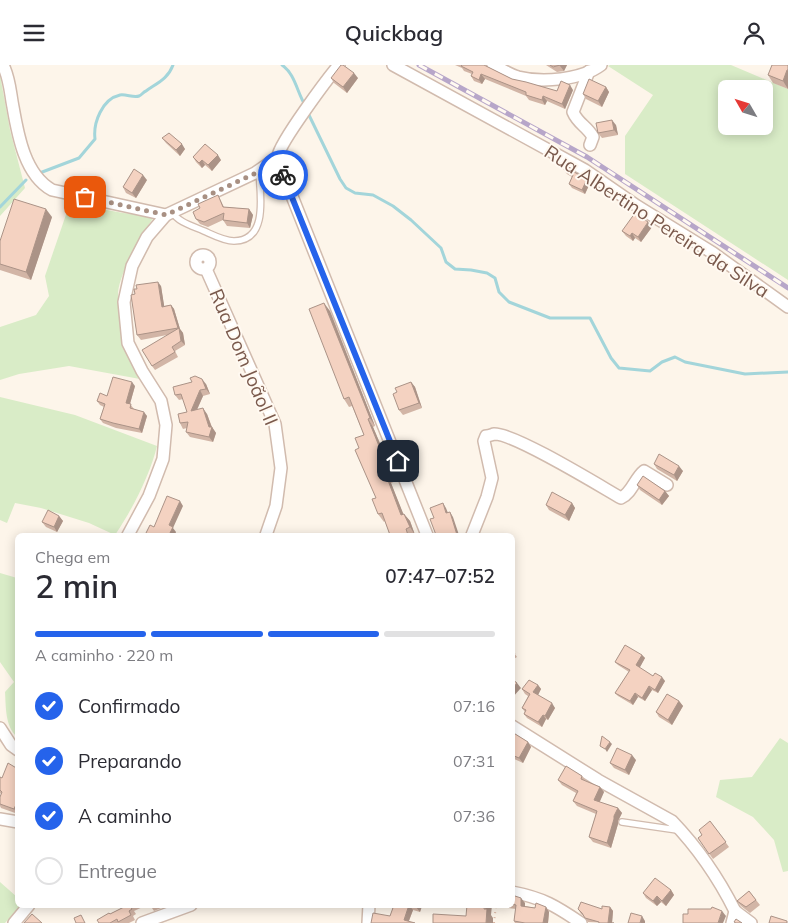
<!DOCTYPE html>
<html lang="pt">
<meta charset="utf-8">
<style>
:root{--surface:#fff;--page:#f7f7f7;--text:#2b2b33;--muted:#7c7c81;--line:#e1e1e2;--accent:#2563eb}
body{margin:0;font-family:Mulish,sans-serif;background:var(--page);color:var(--text);height:100vh;display:flex;flex-direction:column;font-size:19px;white-space:nowrap}
*{box-sizing:border-box;margin:0}
p{font-size:16px;color:var(--muted)}
.icon{flex:none;width:28px;height:28px;fill:none;stroke:currentColor;stroke-width:2;stroke-linecap:round;stroke-linejoin:round}
.map{position:relative;flex:1;overflow:hidden}
.sheet{position:absolute;left:15px;top:468px;width:500px;height:375px;display:flex;flex-direction:column;background:var(--surface);border-radius:8px;box-shadow:0 2px 12px #0003}
.sheet>*{flex:none}
.needle{width:32px;rotate:309deg}
.tools{position:absolute;left:718px;top:15px;display:grid;gap:10px}
.tools a{display:grid;place-items:center;width:55px;height:55px;border-radius:8px;background:var(--surface);box-shadow:0 2px 12px #0003;font-size:25px}
.pin{position:absolute;display:grid;place-items:center;width:42px;height:42px;color:#fff;margin:-21px;border-radius:10px;box-shadow:0 2px 8px #0006}
.courier{position:absolute;display:grid;place-items:center;width:50px;height:50px;margin:-25px;border:4px solid #2563eb;border-radius:50%;background:#fff;color:#222;box-shadow:0 1px 6px #0007}
.summary em{font-style:normal;font-weight:600}
.summary div{display:flex;flex-direction:column-reverse}
.summary{display:flex;align-items:center;justify-content:space-between;height:85px;padding:0 20px}
h1{font-size:32px;font-weight:600;line-height:38px}
.bar{display:grid;grid-template-columns:repeat(4,1fr);gap:8px 5px;align-content:center;height:60px;padding:0 20px}
.bar i{height:6px;border-radius:4px;background:var(--line)}
.bar .current{background:var(--accent)}
.bar p{grid-column:span 4}
ol{padding:0 20px;list-style:none}
li{display:flex;align-items:center;gap:15px;height:55px}
li p{margin-inline-start:auto}
li .icon{padding:5px;border-radius:50%;background:var(--accent);color:#fff;stroke-width:4}
li:last-child{color:var(--muted)}
li i{width:28px;height:28px;border:2px solid var(--line);border-radius:50%}
header{display:flex;justify-content:space-between;align-items:center;height:65px;padding:0 20px;background:var(--surface);font-size:22px;font-weight:600}
.map>svg:first-child{display:block}
.green{fill:#d9ecc7;fill-rule:evenodd}
.lines{fill:none;stroke-linecap:round;stroke-linejoin:round}
.stream{stroke:#a3d5da;stroke-width:3}
.service-casing{stroke:#d1bbae;stroke-width:8}
.minor-casing{stroke:#d1bbae;stroke-width:14}
.path{stroke:#d9b5a3;stroke-width:2;stroke-dasharray:1 4;stroke-linecap:butt}
.service{stroke:#fff;stroke-width:5.5}
.minor{stroke:#fff;stroke-width:11}
.rail-casing{stroke:#b7a6c9;stroke-width:5}
.rail{stroke:#fff9f1;stroke-width:3;stroke-dasharray:9;stroke-linecap:butt}
.wall{fill:#d2b5a6}
.shaded-wall{fill:#ab9387}
.building{fill:#f4d2c1;stroke:#ab9387}
.done{stroke:#a89083;stroke-width:5;stroke-dasharray:0 9}
.route{stroke:#2563eb;stroke-width:6}
.labels{text-anchor:middle;stroke-width:4;stroke-linejoin:round;paint-order:stroke}
.street-label{font-size:19px;fill:#7a594c;stroke:#fff9f1}
</style>
<header><svg class="icon" aria-label="menu" viewBox="0 0 24 24"><path d="M4 6h16M4 12h16M4 18h16"/></svg>Quickbag<svg class="icon" aria-label="person" viewBox="0 0 24 24"><circle cx="12" cy="8" r="4"/><path d="M4 21q1-7 8-7t8 7"/></svg></header>
<div class="map">
<svg width="788" height="858" viewBox="0 0 788 858">
<rect width="100%" height="100%" fill="#fdf5ea"/>
<g class="green">
<path d="M610,0H731L788,24V215L625,109V71L653,30L608,1ZM726,24H764V61H726Z"/>
<polygon points="0,10 10,65 25,123 0,151"/>
<path d="M70,138L123,148L155,151C143,166 119,209 118,228C118,243 122,276 127,290C130,298 136,306 140,314L69,301L19,309L0,315V262L36,250L49,231L45,211Z"/>
<path d="M0,332L75,350L157,381C150,410 132,445 115,470L89,458L41,443L15,438L7,458L0,455Z"/>
<path d="M0,508L17,513V672C5,661 6,642 5,627L14,617L0,597Z"/>
<polygon points="780,673 788,678 788,806 783,807 774,775 753,752 716,732 720,715 752,712"/>
<polygon points="0,817 17,832 18,840 21,840 5,858 0,858"/>
</g>
<g class="lines">
<g class="stream">
<path d="M282,0C295,9 297,27 305,40"/>
<polyline points="307,46 340,114 346,123 355,128 373,130 393,141 411,155 441,183 446,197 455,204 471,205 487,208 495,213 499,227 509,237 550,253 590,253 611,293 619,303 650,306 662,297 675,292 685,297 745,309 788,307"/>
<path d="M37,109L79,93L95,74C93,58 102,34 120,30C126,29 134,33 139,31C142,30 143,27 146,26C157,18 168,14 173,0"/>
<polyline points="0,142 26,115"/>
</g>
<g class="service-casing">
<g id="service">
<path d="M172,147C179,158 193,161 204,166C213,170 224,176 234,176C269,176 260,128 259,106"/>
<polyline points="622,757 677,765"/>
</g>
</g>
<g class="minor-casing">
<g id="minor">
<path d="M3,0C10,14 10,27 13,42C18,71 25,110 52,125L166,150"/>
<path d="M339,0C328,13 280,77 278,91C278,95 280,101 282,106L427,470"/>
<polyline points="393,0 585,105 637,141 713,188 788,242"/>
<path d="M493,0C501,4 509,9 518,12C542,18 581,15 601,0"/>
<path d="M589,6L573,47C578,59 587,61 593,72L590,80"/>
<circle cx="203" cy="197" r="7"/>
<polyline points="206,204 275,359 281,403 276,441 266,470"/>
<polyline points="128,470 149,431 163,394 166,360 161,336 142,306 128,278 124,237 132,201 147,172 166,150 255,108 278,92"/>
<path d="M472,470L487,432L492,413L484,376L486,371C489,371 491,370 494,369C514,368 600,421 621,433C632,428 635,413 644,406L667,420"/>
<path d="M512,661L598,715L672,756C697,782 719,814 735,846L732,858"/>
<polyline points="0,663 11,680 18,685"/>
<polyline points="0,754 18,757"/>
<path d="M512,827C543,833 556,841 581,858"/>
<polyline points="735,846 751,858"/>
<polyline points="14,858 29,840"/>
<polyline points="142,858 191,840"/>
<polyline points="368,858 369,840"/>
</g>
</g>
<polyline class="path" points="494,858 496,840"/>
<use href="#service" class="service"/>
<use href="#minor" class="minor"/>
<g class="rail-casing">
<polyline id="rail" points="419,0 587,92 788,223"/>
</g>
<use href="#rail" class="rail"/>
</g>
<g class="wall">
<polygon points="455,0 484,0 512,14 557,26 573,25 565,44 547,36 545,40 529,35 526,31 485,14 482,19 474,16 471,11 472,9 464,6 462,3"/>
<polygon points="546,0 567,0 564,6 557,7"/>
<polygon points="788,0 788,24 773,18 768,10"/>
<polygon points="331,13 358,13 347,28 334,18"/>
<polygon points="606,22 609,27 602,42 586,34 583,29"/>
<polygon points="616,60 618,70 602,73 598,68"/>
<polygon points="162,73 185,84 180,91 166,78"/>
<polygon points="193,92 221,95 212,106 205,100 202,103 196,97"/>
<polygon points="564,105 577,109 590,118 585,129 572,123 569,119 572,112 567,109"/>
<polygon points="147,115 136,133 126,128 123,122"/>
<polygon points="218,130 224,142 249,144 253,150 250,163 227,161 223,155 208,162 200,159 196,154 200,143"/>
<polygon points="52,152 31,215 0,205 0,176"/>
<polygon points="652,162 641,177 635,173 633,176 626,171 622,166"/>
<polygon points="161,221 164,241 171,240 174,244 180,264 183,268 185,280 175,286 178,292 155,305 152,301 167,270 141,275 137,270"/>
<polygon points="330,246 375,361 373,362 396,416 391,418 403,449 404,449 410,456 415,470 390,470 385,456 384,457 378,449 376,433 359,383 364,370 352,341 349,342 344,334"/>
<polygon points="411,317 415,322 422,343 403,350 399,345 397,327"/>
<polygon points="206,319 210,329 203,331 197,345 207,349 212,362 216,368 213,377 190,372 186,367 187,363 183,364 180,358 187,347 183,334 179,335 175,330"/>
<polygon points="135,321 130,339 134,344 147,351 142,368 116,363 103,358 100,354 104,342 100,340 97,336 107,331"/>
<polygon points="654,399 683,406 677,416 657,404"/>
<polygon points="637,420 665,426 669,431 662,440 640,425"/>
<polygon points="572,438 575,443 569,456 549,445 546,440"/>
<polygon points="59,451 63,456 57,467 46,462 42,457"/>
<polygon points="512,585 517,592 512,595"/>
<polygon points="642,590 645,593 639,603 653,611 665,616 658,628 652,625 645,636 638,632 633,640 618,631 615,628 629,607 618,600 615,597"/>
<polygon points="538,620 541,624 538,630 555,643 548,655 546,654 542,662 527,653 524,649 525,647 522,643 528,631 525,629 522,624"/>
<polygon points="679,636 683,641 672,660 659,652 656,647"/>
<polygon points="512,667 528,677 531,682 523,698 512,693"/>
<polygon points="636,695 629,710 614,703 610,698"/>
<polygon points="18,704 18,749 1,743 0,741 0,732 1,729 0,728 0,712 2,713"/>
<polygon points="582,711 586,716 600,722 604,727 599,737 618,743 622,748 618,756 618,759 611,783 593,777 589,772 596,749 577,741 573,736 576,728 562,720 558,715"/>
<polygon points="710,756 729,782 713,794 698,773 702,770"/>
<polygon points="671,825 674,830 666,841 661,837 657,841 646,833 643,828"/>
<polygon points="749,826 760,840 750,848 741,841 737,836"/>
<polygon points="512,830 525,838 525,841 535,843 546,842 549,847 548,858 515,858 514,856 516,844 507,843 505,840 512,840"/>
<polygon points="128,840 147,840 134,846 136,849 133,851 135,855 129,858 99,858 110,849"/>
<polygon points="150,840 165,840 166,841 154,846"/>
<polygon points="350,840 361,840 360,841"/>
<polygon points="394,840 421,840 422,841 420,847 413,845 409,856 390,851"/>
<polygon points="610,842 613,846 612,858 614,858 588,857 584,851 581,849 578,844 602,844"/>
</g>
<g class="shaded-wall">
<polygon points="560,0 567,0 564,6 560,1"/>
<polygon points="787,5 788,6 788,24 783,16"/>
<polygon points="354,8 358,13 347,28 343,22"/>
<polygon points="481,9 485,14 482,19 479,15"/>
<polygon points="570,20 573,25 565,44 562,39"/>
<polygon points="606,22 609,27 602,42 598,36"/>
<polygon points="543,31 547,36 545,40 542,35"/>
<polygon points="612,55 616,60 618,70 614,65"/>
<polygon points="182,79 185,84 180,91 176,85"/>
<polygon points="218,90 221,95 212,106 208,100"/>
<polygon points="202,95 205,100 202,103 199,98"/>
<polygon points="143,110 147,115 136,133 132,128"/>
<polygon points="587,114 590,118 585,129 582,125"/>
<polygon points="46,144 52,152 31,215 26,207"/>
<polygon points="249,144 253,150 250,163 247,158"/>
<polygon points="648,157 652,162 641,177 638,172"/>
<polygon points="632,168 635,173 633,176 630,171"/>
<polygon points="158,217 161,221 165,246 162,242"/>
<polygon points="324,238 330,246 375,361 370,353"/>
<polygon points="171,240 174,244 180,264 183,268 185,280 181,276 180,266 178,263"/>
<polygon points="202,314 206,319 210,329 206,324"/>
<polygon points="132,317 135,321 129,342 126,338"/>
<polygon points="411,317 415,322 422,343 419,338"/>
<polygon points="200,325 203,331 194,351 191,346"/>
<polygon points="203,343 207,349 212,363 212,362 216,368 213,377 209,372 209,362"/>
<polygon points="144,347 147,351 142,368 139,364"/>
<polygon points="368,354 373,362 396,416 390,408"/>
<polygon points="679,401 683,406 677,416 674,410"/>
<polygon points="386,410 391,418 407,458 401,450"/>
<polygon points="665,426 669,431 662,440 659,435"/>
<polygon points="180,436 183,441 173,463 176,467 175,470 169,470 169,460"/>
<polygon points="443,438 446,443 450,453 446,448"/>
<polygon points="572,438 575,443 569,456 565,450"/>
<polygon points="450,447 453,452 459,470 457,470"/>
<polygon points="404,449 410,456 415,470 410,462"/>
<polygon points="59,451 63,456 57,467 54,462"/>
<polygon points="512,491 515,494 512,499"/>
<polygon points="642,590 645,593 639,604 636,600"/>
<polygon points="662,612 665,616 658,628 655,625"/>
<polygon points="517,618 521,623 512,633 512,624"/>
<polygon points="538,620 541,624 537,632 533,627"/>
<polygon points="649,621 652,625 645,636 642,633"/>
<polygon points="635,628 638,632 633,640 630,636"/>
<polygon points="679,636 683,641 672,660 668,655"/>
<polygon points="552,638 555,643 548,655 545,651"/>
<polygon points="543,650 546,654 542,662 538,657"/>
<polygon points="528,677 531,682 523,698 519,693"/>
<polygon points="610,677 612,679 607,687 605,684"/>
<polygon points="632,690 636,695 629,710 625,705"/>
<polygon points="600,722 604,727 598,741 594,735"/>
<polygon points="512,731 514,734 513,744 512,743"/>
<polygon points="18,735 18,748 14,744"/>
<polygon points="618,743 622,748 618,756 618,759 611,783 607,778 614,751"/>
<polygon points="671,825 674,830 666,841 662,836"/>
<polygon points="657,831 661,837 657,841 653,836"/>
<polygon points="521,833 525,838 525,846 521,841"/>
<polygon points="409,840 413,845 408,858 404,855"/>
<polygon points="417,840 421,840 422,841 420,847 416,842"/>
<polygon points="485,840 492,840 491,850 493,853 493,858 486,858"/>
<polygon points="546,842 549,847 548,858 543,858"/>
<polygon points="610,842 613,846 612,858 608,858"/>
<polygon points="722,846 726,851 723,858 718,858"/>
<polygon points="642,851 645,856 645,858 640,858"/>
</g>
<g class="building">
<polygon points="341,0 343,0 354,8 343,22 331,13"/>
<polygon points="462,0 484,0 512,14 526,17 557,26 561,16 570,20 562,39 543,31 542,35 526,30 526,27 481,9 479,15 471,11 473,7 461,1"/>
<polygon points="550,0 560,0 553,2"/>
<polygon points="772,0 788,0 788,5 787,5 783,16 768,10"/>
<polygon points="589,14 606,22 598,36 583,29"/>
<polygon points="612,55 614,65 598,68 596,58"/>
<polygon points="169,68 182,79 176,85 162,73"/>
<polygon points="205,79 218,90 208,100 202,95 199,98 193,92"/>
<polygon points="566,101 575,105 574,107 587,114 582,125 569,119 573,110 564,105"/>
<polygon points="134,104 143,110 132,128 123,122"/>
<polygon points="218,130 223,142 249,144 247,158 223,155 224,148 204,157 196,154 193,147 200,143 198,139"/>
<polygon points="14,134 46,144 26,207 0,199 0,176"/>
<polygon points="635,148 648,157 638,172 632,168 630,171 622,166"/>
<polygon points="158,217 162,242 171,240 178,263 137,270 131,230 135,229 134,224 137,224 136,220"/>
<polygon points="324,238 370,353 368,354 390,408 386,410 401,450 404,449 410,462 406,464 408,470 390,470 382,448 378,449 372,434 376,433 355,385 359,383 355,373 364,370 349,332 344,334 309,244"/>
<polygon points="179,263 181,276 172,282 175,287 152,301 142,285"/>
<polygon points="195,311 202,314 206,324 200,325 191,346 203,343 209,362 212,362 209,372 186,367 188,357 180,358 178,349 187,347 181,329 175,330 173,322 192,317 190,313"/>
<polygon points="113,312 132,317 126,338 131,339 130,343 144,347 139,364 113,358 100,354 105,339 97,336 100,328 107,331"/>
<polygon points="411,317 419,338 399,345 393,329 397,327 395,323"/>
<polygon points="659,389 679,401 674,410 654,399"/>
<polygon points="643,411 665,426 659,435 637,420"/>
<polygon points="552,427 572,438 565,450 546,440"/>
<polygon points="167,431 180,436 169,460 173,462 169,470 145,470 150,460 154,462"/>
<polygon points="443,438 446,448 450,447 457,470 436,470 430,454 434,453 430,443"/>
<polygon points="48,445 59,451 54,462 42,457"/>
<polygon points="625,580 642,590 636,600 653,611 655,608 662,612 655,625 649,621 642,633 635,628 630,636 615,628 630,605 615,597"/>
<polygon points="512,585 515,589 512,591"/>
<polygon points="512,614 517,618 512,624"/>
<polygon points="529,615 538,620 533,627 552,638 545,651 543,650 538,657 524,649 526,645 522,643 530,629 522,624"/>
<polygon points="667,629 679,636 668,655 656,647"/>
<polygon points="512,667 528,677 519,693 512,690"/>
<polygon points="602,671 610,677 605,684 600,681"/>
<polygon points="617,683 632,690 625,705 610,698"/>
<polygon points="8,698 18,704 18,735 14,744 0,739 0,732 2,727 0,725 0,712 2,713"/>
<polygon points="566,701 582,711 581,714 600,722 594,735 618,743 614,751 614,754 607,778 589,772 597,746 573,736 578,726 558,715"/>
<polygon points="710,756 726,777 709,789 698,773 702,770 699,765"/>
<polygon points="655,813 671,825 662,836 657,831 653,836 643,828"/>
<polygon points="749,826 756,835 746,842 737,836"/>
<polygon points="512,830 521,833 521,841 535,843 536,838 546,842 543,858 525,858 514,856 516,840 512,839"/>
<polygon points="581,837 602,844 602,841 610,842 608,858 614,858 599,858 599,857 585,853 582,848 578,844"/>
<polygon points="128,840 132,840 130,841 132,844 129,846 131,850 118,857 117,854 110,858 99,858 97,855 109,848 110,849"/>
<polygon points="394,840 409,840 404,855 415,858 371,858 373,848 390,851"/>
<polygon points="467,840 485,840 484,844 487,844 486,858 433,858 433,849 466,851"/>
<polygon points="712,842 722,846 718,858 683,858 683,849 688,849 688,844 711,844"/>
<polygon points="631,848 642,851 640,858 628,858"/>
<polygon points="32,849 42,858 24,858"/>
<polygon points="81,850 85,858 76,858 74,853"/>
<polygon points="771,851 787,856 787,858 769,858"/>
<polygon points="736,854 742,858 736,858 734,857"/>
</g>
<g class="lines">
<polyline class="done" points="85,132 166,150 256,108 278,92 283,110"/>
<polyline class="route" points="283,110 398,396"/>
</g>
<g class="labels">
<g class="street-label">
<text transform="translate(657 156) rotate(33)" y="7">Rua Albertino Pereira da Silva</text>
<text transform="translate(244 292) rotate(67)" y="7">Rua Dom Joãol II</text>
</g>
</g>
</svg>
<div class="tools">
<a><svg class="needle" viewBox="-14 -14 28 28"><path d="M0-13l5 13h-10z" fill="#e53935"/><path d="M0 13l5-13h-10z" fill="#7c7c81"/></svg></a>
</div>
<div class="pin" style="left:85px;top:132px;background:#ea580c"><svg class="icon" aria-label="bag" viewBox="0 0 24 24"><path d="M5 8h14l-1 12H6zM9 8a3 3 0 0 1 6 0"/></svg></div>
<div class="pin" style="left:398px;top:396px;background:#1f2937"><svg class="icon" aria-label="home" viewBox="0 0 24 24"><path d="M3 11l9-7 9 7M6 9v11h12V9"/></svg></div>
<div class="courier" style="left:283px;top:110px"><svg class="icon" aria-label="bike" viewBox="0 0 24 24"><circle cx="6" cy="16" r="4"/><circle cx="18" cy="16" r="4"/><path d="M6 16l4-8h5l3 8M10 8l3 8H6M13 5h3"/></svg></div>
<section class="sheet">
<div class="summary"><div><h1>2 min</h1><p>Chega em</p></div><em>07:47–07:52</em></div>
<div class="bar"><i class="current"></i><i class="current"></i><i class="current"></i><i></i><p>A caminho · 220 m</p></div>
<ol>
<li><svg class="icon" aria-label="check" viewBox="0 0 24 24"><path d="M5 12l5 5 9-10"/></svg>Confirmado<p>07:16</p></li>
<li><svg class="icon" aria-label="check" viewBox="0 0 24 24"><path d="M5 12l5 5 9-10"/></svg>Preparando<p>07:31</p></li>
<li><svg class="icon" aria-label="check" viewBox="0 0 24 24"><path d="M5 12l5 5 9-10"/></svg>A caminho<p>07:36</p></li>
<li><i></i>Entregue</li>
</ol>
</section>
</div>
